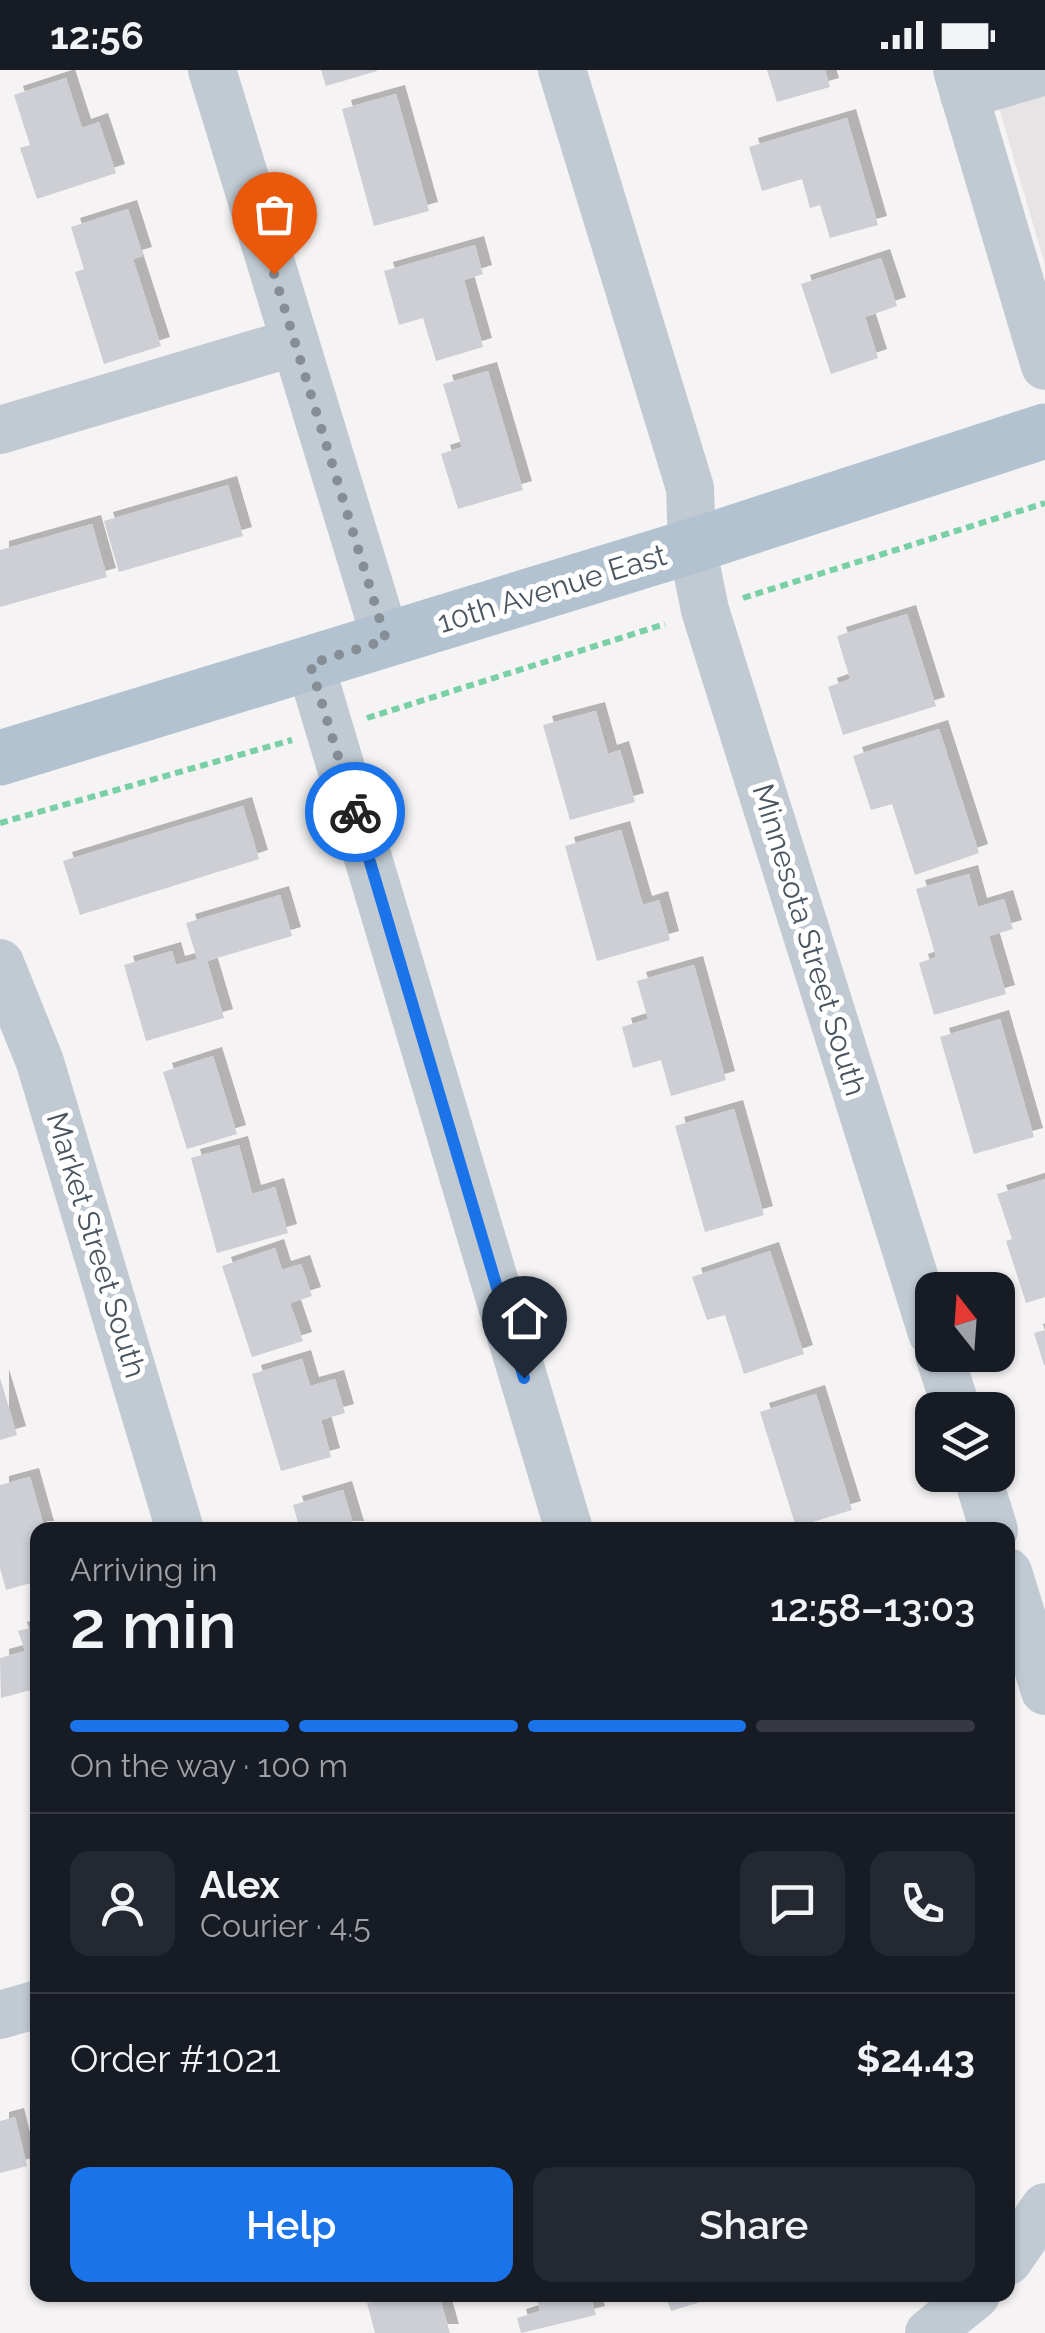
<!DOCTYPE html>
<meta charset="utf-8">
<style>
:root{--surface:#171b24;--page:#242831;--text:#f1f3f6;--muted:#9ea1a6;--line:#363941;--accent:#1a73e8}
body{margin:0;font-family:Raleway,sans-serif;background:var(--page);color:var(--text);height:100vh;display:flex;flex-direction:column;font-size:38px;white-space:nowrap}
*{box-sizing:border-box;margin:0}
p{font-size:32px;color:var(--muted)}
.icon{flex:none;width:55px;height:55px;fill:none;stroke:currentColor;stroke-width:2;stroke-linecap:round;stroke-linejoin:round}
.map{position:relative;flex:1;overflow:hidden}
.details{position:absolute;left:30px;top:1452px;width:985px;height:780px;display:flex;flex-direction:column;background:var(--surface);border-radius:20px;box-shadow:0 2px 8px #0004}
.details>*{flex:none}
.needle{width:65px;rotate:343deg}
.controls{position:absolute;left:915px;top:1202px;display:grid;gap:20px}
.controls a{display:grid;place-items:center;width:100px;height:100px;border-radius:20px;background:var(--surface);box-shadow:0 2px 8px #0004;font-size:50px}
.pin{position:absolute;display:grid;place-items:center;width:85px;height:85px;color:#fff;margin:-102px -42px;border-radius:50% 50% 50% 0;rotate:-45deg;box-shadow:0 0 10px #0007}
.pin .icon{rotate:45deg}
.courier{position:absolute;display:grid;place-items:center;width:100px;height:100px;margin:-50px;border:8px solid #1a73e8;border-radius:50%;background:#fff;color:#222;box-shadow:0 2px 12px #0007}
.headline em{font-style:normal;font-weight:600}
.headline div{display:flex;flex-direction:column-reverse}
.headline{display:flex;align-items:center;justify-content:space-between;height:170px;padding:0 40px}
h1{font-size:65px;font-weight:600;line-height:75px}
.bar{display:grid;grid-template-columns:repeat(4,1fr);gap:15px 10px;align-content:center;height:120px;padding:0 40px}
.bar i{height:12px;border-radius:8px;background:var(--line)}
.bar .active{background:var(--accent)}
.bar p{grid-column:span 4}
.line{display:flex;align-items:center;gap:25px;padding:0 40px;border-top:2px solid var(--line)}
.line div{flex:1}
.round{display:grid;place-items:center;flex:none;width:105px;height:105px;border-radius:20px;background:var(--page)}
.action{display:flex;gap:20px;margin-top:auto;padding:20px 40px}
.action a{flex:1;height:115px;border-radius:20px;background:var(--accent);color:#fff;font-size:40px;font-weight:600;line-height:115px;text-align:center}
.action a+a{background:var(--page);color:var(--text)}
.status{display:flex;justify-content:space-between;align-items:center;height:70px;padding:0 50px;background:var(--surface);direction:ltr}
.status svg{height:28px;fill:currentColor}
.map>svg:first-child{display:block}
.education{fill:#e6e4e5}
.building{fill:#cdcfd5;filter:url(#shadow)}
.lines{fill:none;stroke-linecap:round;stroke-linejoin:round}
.path{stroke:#7ad0a6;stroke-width:6;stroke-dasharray:8 5;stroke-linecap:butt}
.minor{stroke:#c1cad2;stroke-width:48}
.major{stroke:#b3c2d1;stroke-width:55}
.done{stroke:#868d94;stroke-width:10;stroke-dasharray:0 18}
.route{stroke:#1a73e8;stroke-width:12}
.labels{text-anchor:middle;stroke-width:10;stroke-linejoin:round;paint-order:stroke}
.street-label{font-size:30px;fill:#4a5661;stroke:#fff}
</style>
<div class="status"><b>12:56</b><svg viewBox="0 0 49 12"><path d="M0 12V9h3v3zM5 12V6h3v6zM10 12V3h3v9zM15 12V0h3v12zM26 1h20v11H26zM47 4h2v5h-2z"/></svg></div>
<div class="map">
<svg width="1045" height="2263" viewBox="0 0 1045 2263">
<defs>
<filter id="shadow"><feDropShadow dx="9" dy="-9" stdDeviation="0" flood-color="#0004"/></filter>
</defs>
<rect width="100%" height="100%" fill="#f5f3f3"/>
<polygon class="education" points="988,0 1045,0 1045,195"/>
<g class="building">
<polygon points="321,0 377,0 377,1 326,16"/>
<polygon points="767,0 825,0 830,17 777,32"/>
<polygon points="66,8 82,58 99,52 116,103 37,129 20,78 30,75 14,25"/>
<polygon points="396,24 429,141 374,156 342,39"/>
<polygon points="847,48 878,155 830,168 820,135 810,138 802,109 762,121 749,77"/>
<polygon points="128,139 143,186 133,189 161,276 104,294 75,202 84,199 71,157"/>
<polygon points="475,175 483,204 464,210 483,277 436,291 423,248 399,255 384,201"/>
<polygon points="881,188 897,236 865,247 878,288 831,304 801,214"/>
<polygon points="488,301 523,420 458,439 441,384 462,377 443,314"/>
<polygon points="228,415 243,466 119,502 104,451"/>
<polygon points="92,454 107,507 0,537 0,480"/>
<polygon points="907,544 936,636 843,665 828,617 850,609 837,566"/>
<polygon points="596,641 608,684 620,680 635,732 570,750 543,655"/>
<polygon points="939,659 979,783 915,805 892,734 871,740 853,686"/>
<polygon points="243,736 259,789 80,845 63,791"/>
<polygon points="621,760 643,835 659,830 670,870 597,891 565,776"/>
<polygon points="969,804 978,837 1004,829 1013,859 989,866 1006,924 934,945 919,893 936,887 916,819"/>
<polygon points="280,825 292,866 207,891 224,948 146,971 124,895 172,881 176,895 197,889 186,853"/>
<polygon points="694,895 726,1010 671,1026 661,990 633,998 622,957 648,949 637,911"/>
<polygon points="1000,949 1034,1067 974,1084 940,967"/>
<polygon points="213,986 237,1064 187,1079 163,1002"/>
<polygon points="734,1039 764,1145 705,1162 675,1056"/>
<polygon points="239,1075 252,1124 275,1117 288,1163 217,1183 191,1088"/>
<polygon points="1045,1109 1045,1227 1026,1233 1006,1171 1012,1169 997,1124"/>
<polygon points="275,1178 282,1200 301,1194 312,1226 290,1233 303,1271 252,1287 222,1196"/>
<polygon points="770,1181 804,1284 744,1304 725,1245 707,1250 692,1207"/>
<polygon points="1045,1260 1045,1295 1044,1295 1034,1263"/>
<polygon points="302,1289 310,1316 335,1309 345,1343 321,1350 331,1387 281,1401 252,1304"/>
<polygon points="0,1308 17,1365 0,1370"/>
<polygon points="816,1324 852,1440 796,1457 760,1342"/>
<polygon points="30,1407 45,1460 38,1460 38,1511 6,1520 0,1498 0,1415"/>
<polygon points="343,1420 355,1460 300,1460 293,1435"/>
<polygon points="38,1556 38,1618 1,1628 0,1588 25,1581 18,1561"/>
<polygon points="15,2047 27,2096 0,2103 0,2051"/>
<polygon points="398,2225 439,2225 450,2263 375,2263 367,2233"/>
<polygon points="536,2225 590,2225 596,2245 521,2263 517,2248 540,2241"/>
<polygon points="665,2225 706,2225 707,2230 671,2241"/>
</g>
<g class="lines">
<g class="path">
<polyline points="743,528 1045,433"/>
<polyline points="367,648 665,554"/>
<polyline points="0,753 292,670"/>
</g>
<g class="minor">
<polyline points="212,0 386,570"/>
<polyline points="562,0 690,418 692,476 705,540 932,1263"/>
<polyline points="957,0 1045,296"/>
<polyline points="964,25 1045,1"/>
<polyline points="0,360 295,272"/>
<polyline points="310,594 569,1460"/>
<polyline points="0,893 40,992 180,1460"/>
<polyline points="939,1285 957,1340"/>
<polyline points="977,1405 994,1460"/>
<polyline points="1008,1502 1045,1621"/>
<polyline points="0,1945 38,1934"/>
<polyline points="1008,2191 1045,2137"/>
<polyline points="929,2263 976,2225"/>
</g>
<polyline class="major" points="0,688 692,476 1045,361"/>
</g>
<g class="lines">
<polyline class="done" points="274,204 386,570 310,594 355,742"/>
<polyline class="route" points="355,742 524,1308"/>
</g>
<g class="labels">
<g class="street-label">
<text transform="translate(552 519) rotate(-17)" y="10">10th Avenue East</text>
<text transform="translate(809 870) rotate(73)" y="10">Minnesota Street South</text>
<text transform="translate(96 1175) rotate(73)" y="10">Market Street South</text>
</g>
</g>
</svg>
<div class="controls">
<a><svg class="needle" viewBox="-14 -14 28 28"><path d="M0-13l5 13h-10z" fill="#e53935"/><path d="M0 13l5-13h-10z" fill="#9ea1a6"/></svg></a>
<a><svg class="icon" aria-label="layers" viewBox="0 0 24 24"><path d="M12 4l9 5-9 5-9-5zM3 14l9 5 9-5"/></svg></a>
</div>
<div class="pin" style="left:274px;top:204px;background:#ea580c"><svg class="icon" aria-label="bag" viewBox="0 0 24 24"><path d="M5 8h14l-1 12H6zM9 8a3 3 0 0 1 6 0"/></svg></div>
<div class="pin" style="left:524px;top:1308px;background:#1f2937"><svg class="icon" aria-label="home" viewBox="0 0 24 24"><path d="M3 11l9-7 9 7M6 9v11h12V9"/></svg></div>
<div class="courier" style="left:355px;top:742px"><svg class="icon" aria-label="bike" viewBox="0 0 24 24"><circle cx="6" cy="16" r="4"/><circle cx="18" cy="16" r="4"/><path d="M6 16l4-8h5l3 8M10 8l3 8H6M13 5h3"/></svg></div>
<section class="details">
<div class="headline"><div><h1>2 min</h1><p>Arriving in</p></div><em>12:58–13:03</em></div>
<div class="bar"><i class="active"></i><i class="active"></i><i class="active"></i><i></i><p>On the way · 100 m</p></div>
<div class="line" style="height:180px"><a class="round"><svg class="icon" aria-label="person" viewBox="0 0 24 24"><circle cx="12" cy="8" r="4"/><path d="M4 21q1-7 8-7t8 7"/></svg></a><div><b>Alex</b><p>Courier · 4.5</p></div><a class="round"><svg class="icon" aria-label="chat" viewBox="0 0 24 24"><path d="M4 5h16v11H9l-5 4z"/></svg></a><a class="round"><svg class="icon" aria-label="phone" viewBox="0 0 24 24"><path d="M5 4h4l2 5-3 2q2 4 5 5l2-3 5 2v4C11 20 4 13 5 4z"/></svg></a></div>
<div class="line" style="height:130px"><div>Order #1021</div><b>$24.43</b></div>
<div class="action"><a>Help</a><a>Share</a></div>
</section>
</div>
